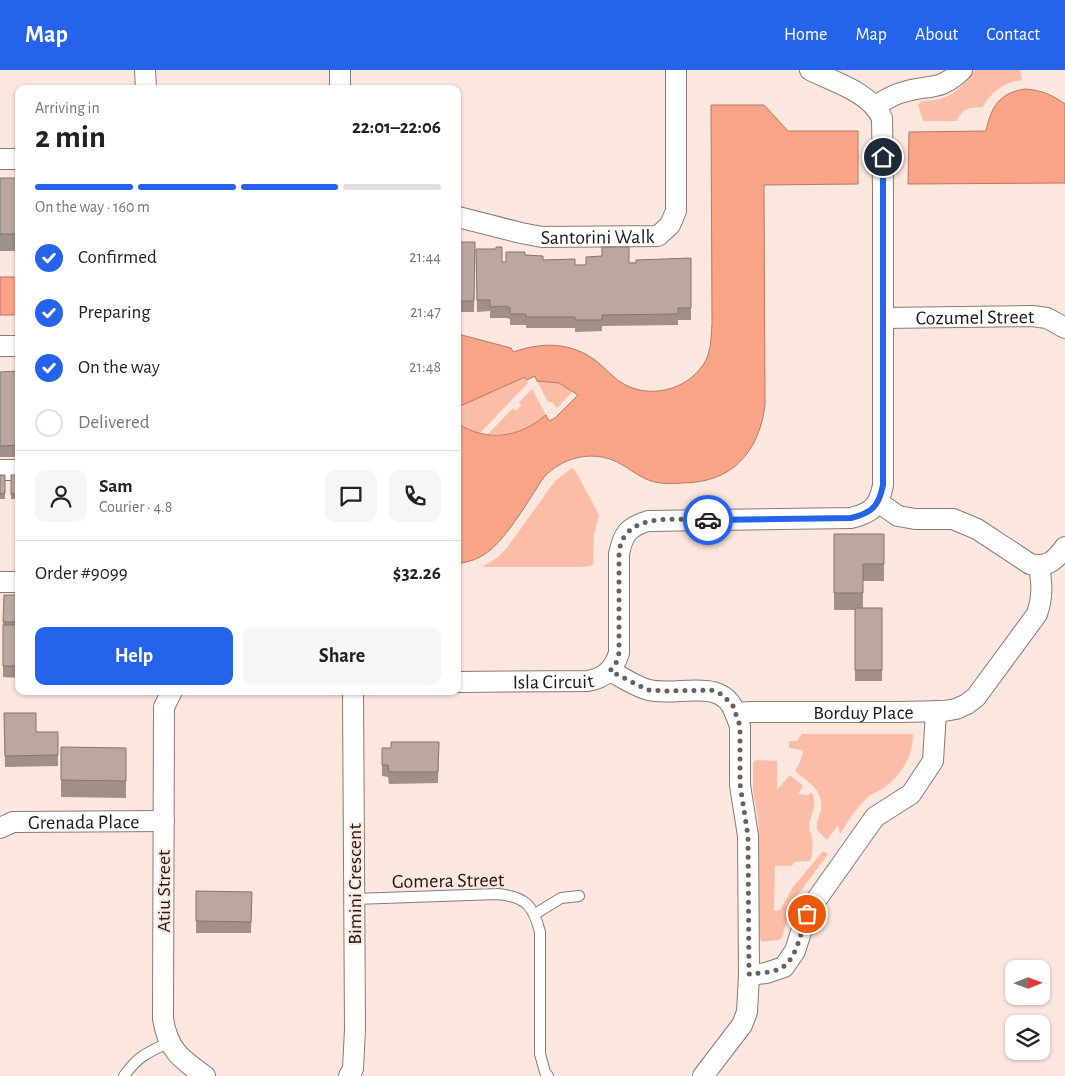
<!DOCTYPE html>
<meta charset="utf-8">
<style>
:root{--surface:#fff;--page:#f6f6f6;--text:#222;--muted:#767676;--line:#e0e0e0;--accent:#2563eb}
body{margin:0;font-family:"Alegreya Sans",sans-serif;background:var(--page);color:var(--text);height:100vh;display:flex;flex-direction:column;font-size:19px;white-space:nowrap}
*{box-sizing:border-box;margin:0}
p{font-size:16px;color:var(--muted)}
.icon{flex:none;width:28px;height:28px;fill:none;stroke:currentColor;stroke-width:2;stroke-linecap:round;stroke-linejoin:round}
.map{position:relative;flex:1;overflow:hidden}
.side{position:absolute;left:15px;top:15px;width:446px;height:610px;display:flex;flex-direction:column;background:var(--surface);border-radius:10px;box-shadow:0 1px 4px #0004}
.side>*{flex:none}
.needle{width:32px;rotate:89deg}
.buttons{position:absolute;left:1005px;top:890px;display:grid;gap:10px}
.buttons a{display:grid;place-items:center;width:45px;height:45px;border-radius:10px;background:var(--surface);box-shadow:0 1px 4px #0004;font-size:25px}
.pin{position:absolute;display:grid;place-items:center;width:42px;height:42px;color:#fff;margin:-21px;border:2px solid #fff;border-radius:50%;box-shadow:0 1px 5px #0007}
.courier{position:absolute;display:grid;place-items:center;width:50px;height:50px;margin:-25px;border:4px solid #2563eb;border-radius:50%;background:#fff;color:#222;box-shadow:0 1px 6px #0007}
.summary em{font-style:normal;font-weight:600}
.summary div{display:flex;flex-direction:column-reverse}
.summary{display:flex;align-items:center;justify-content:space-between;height:85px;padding:0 20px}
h1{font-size:32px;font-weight:600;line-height:38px}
.bar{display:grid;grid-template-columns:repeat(4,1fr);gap:8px 5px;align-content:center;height:60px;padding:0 20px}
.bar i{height:6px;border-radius:4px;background:var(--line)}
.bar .selected{background:var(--accent)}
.bar p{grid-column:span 4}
.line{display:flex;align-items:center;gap:12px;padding:0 20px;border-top:1px solid var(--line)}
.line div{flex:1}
.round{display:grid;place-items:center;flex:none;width:52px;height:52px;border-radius:10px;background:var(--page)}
ol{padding:0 20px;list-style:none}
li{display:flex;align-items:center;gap:15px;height:55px}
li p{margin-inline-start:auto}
li .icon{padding:5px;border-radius:50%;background:var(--accent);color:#fff;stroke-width:4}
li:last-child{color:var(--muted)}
li i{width:28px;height:28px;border:2px solid var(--line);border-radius:50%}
.button{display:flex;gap:10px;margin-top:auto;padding:10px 20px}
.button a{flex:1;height:58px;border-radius:10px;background:var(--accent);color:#fff;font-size:20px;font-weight:600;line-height:58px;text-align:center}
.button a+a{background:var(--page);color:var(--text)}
header{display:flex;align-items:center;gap:30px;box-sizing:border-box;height:70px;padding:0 25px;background:var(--accent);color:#fff}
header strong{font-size:24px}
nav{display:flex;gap:28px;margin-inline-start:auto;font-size:18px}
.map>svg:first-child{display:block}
.green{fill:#fdbca6}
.water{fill:#f9a387;stroke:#b87965}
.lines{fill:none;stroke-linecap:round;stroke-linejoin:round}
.lane-casing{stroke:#8c7973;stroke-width:12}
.street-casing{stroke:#8c7973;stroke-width:22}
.lane{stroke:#fff;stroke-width:10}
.street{stroke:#fff;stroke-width:20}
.wall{fill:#a1908a}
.building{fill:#bba7a0;stroke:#837570}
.done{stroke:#6c605c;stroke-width:5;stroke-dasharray:0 9}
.route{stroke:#2563eb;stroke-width:6}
.labels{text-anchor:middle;stroke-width:4;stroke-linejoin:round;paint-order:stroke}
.street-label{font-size:20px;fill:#1f1815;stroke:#fce7df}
</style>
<header>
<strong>Map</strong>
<nav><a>Home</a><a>Map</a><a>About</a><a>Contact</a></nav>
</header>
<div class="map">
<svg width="1065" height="1006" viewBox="0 0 1065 1006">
<rect width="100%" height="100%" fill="#fce7df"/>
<g class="green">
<path d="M975,0H1020L1022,10C1004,12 991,22 982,38C971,36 960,40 957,51H923L918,35L922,31C950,30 958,22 975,0Z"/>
<polygon points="525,307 528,313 480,363 467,359 458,354 458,337"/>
<polygon points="537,311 559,313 573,321 557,338 552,332 548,332"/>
<path d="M532,319L546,345C528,360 511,366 488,364L513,338L516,341L521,335L519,332Z"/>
<polygon points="572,398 576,402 599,445 594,464 593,495 584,497 484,497 483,496 497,488 506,479 555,411"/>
<path d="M802,664H913C913,686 902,704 885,717C879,721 873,723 868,727C857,737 848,751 840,764L838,755L827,770L817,760C816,753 819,747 821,740C824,720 808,712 795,701L800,692L803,682L802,680L789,678V671H797Z"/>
<path d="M757,690L777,691V720L790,705L803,716L798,724L808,725L811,722C819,732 810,745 809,757C809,761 812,764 812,768C813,775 813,785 810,791L794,792L792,796H775L774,841L780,840L793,817L823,781L828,784L792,833L782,867L779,870L762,872L759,868V765L758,748L753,721V692Z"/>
</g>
<g class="water">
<path d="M1025,19C1042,20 1052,25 1065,34V113L908,114L909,62L986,61C991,37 999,23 1025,19Z"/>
<path d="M711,35H764L788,61H858V114L764,115L765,335C759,383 731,413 682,413C671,414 661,414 651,411C639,407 629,398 617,392C592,380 563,387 544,407C529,429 503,476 480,487C473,491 465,492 458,494V354C488,372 519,368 546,345L549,351L555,348L578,325L559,313L537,311L535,306L527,310L525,307L458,337V264L511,278L513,282C531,276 548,273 566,277C580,280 593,287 603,297C610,303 616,310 624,314C650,329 686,320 703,295C711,284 711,268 712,254Z"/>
<rect x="0" y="207" width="19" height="38"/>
</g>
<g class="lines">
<g class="lane-casing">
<g id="lane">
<path d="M354,829L498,824C526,827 533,835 540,862V984L545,1002L548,1006"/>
<polyline points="535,844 561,828 579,826"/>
<path d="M124,1006C139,985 147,983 170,972"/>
</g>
</g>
<g class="street-casing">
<g id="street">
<polyline points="145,0 146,19"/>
<polyline points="340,0 340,19"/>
<path d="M875,36C884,31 893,24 904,22C930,14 939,22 962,0"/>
<polyline points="0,89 19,89"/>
<path id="s1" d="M458,147L521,163L542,167L658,166L670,155L676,141V0"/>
<path id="s2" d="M883,248L1032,246L1047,248L1065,258"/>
<polyline points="0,276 19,276"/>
<polyline points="0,400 19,400"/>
<path d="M878,432L898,446L915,449H953L977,459L1030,494C1047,498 1055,491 1065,477"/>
<polyline points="0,512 19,512"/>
<path id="s3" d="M610,601C622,607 636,617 649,620C678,627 723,606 735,643L750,642H899L944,641L956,639L967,634L976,627L1037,544C1043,527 1042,514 1039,496"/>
<path id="s4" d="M458,612L588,611C605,608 614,599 619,583V484C623,464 628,457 648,451L851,448C872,443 879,436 883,415V119L882,48C870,22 834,12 810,0"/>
<path d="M172,621L164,637L163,949C168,980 181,989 205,1006"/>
<path id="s5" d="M0,758L13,752L164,751"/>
<polyline points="749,905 766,903 784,897 795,881 807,843 875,747 911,724 933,691 936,641"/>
<polyline points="349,1006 353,999 355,959 353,621"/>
<polyline points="703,1006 742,955 747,942 749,905 748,766 740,715 740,656 735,643"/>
</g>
</g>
<use href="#lane" class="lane"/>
<use href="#street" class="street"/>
</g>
<g class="wall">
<rect x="0" y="108" width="19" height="73"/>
<polygon points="458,172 475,172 474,242 458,242"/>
<polygon points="476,179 502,192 506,192 525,185 543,190 575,195 629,193 691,188 691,250 678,250 678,255 602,256 602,261 575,262 575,258 526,258 526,255 510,255 510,249 506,248 490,248 490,241 477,242"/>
<polygon points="19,301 19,387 0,387 0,302"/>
<rect x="0" y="405" width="5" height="24"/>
<rect x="11" y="405" width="8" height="24"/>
<polygon points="834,464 884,464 884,511 863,511 863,538 882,538 882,611 855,611 855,540 834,540"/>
<polygon points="19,525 19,608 3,607 3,552"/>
<polygon points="4,643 36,662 58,662 58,696 5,697"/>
<polygon points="439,672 438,713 389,714 388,707 382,706 382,678 391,678"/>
<polygon points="126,678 126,728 61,727 61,710"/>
<polygon points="196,821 252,822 251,863 196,863"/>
</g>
<g class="building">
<rect x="0" y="108" width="19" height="56"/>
<polygon points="458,172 475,172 474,231 458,231"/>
<polygon points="496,177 502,177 502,192 506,192 506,182 525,182 525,185 543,186 543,190 575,189 575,195 586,195 586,187 602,186 602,177 629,177 629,193 636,193 636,190 691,188 691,238 678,238 678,244 602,245 602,250 575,250 575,247 526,247 526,244 510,244 510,238 506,236 490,237 490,230 477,230 476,179 496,179"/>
<polygon points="19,301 19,375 0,376 0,302"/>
<polygon points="0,405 5,405 5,423 0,424"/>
<rect x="11" y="405" width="8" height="19"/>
<polygon points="834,464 884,464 884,494 863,494 863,523 834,523"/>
<polygon points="4,525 19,525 19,552 3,552"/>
<rect x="855" y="538" width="27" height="62"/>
<rect x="3" y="555" width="16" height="41"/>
<polygon points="4,643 36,643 36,662 58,662 58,685 5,686"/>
<polygon points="391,672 439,672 438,702 389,702 388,695 382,695 382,678 391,678"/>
<polygon points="61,677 126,678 126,711 61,710"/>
<polygon points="196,821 252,822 251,852 196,851"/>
</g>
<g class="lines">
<path class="done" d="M708,450C683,450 636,443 623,469C620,473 620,479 619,484V583L616,593L610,601L648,620L667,621L711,620L723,625L733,636L740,656V714L748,766L749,904C760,903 774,903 783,897C797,888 802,858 807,844"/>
<path class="route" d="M708,450L851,448C872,443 879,436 883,415V87"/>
</g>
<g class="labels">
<g class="street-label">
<text dy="7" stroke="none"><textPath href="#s1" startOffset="142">Santorini Walk</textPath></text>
<text dy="7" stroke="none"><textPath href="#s2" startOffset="92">Cozumel Street</textPath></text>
<text dy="7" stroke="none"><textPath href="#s4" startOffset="95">Isla Circuit</textPath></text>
<text dy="7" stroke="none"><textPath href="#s3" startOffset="268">Borduy Place</textPath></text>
<text dy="7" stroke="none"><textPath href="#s5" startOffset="85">Grenada Place</textPath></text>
<text transform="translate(448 810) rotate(-1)" y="7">Gomera Street</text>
<text transform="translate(354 814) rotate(-90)" y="7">Bimini Crescent</text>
<text transform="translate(163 821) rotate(-90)" y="7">Atiu Street</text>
</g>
</g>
</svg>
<div class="buttons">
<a><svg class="needle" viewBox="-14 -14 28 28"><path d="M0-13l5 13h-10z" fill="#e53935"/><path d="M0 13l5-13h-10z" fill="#767676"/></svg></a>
<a><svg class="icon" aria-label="layers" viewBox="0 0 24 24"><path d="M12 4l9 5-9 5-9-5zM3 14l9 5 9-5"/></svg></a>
</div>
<div class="pin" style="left:807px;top:844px;background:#ea580c"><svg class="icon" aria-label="bag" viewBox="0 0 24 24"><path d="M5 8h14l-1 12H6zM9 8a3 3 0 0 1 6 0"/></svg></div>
<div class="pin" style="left:883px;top:87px;background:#1f2937"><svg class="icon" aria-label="home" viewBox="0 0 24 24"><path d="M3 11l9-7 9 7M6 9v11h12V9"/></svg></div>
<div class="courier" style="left:708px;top:450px"><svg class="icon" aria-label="car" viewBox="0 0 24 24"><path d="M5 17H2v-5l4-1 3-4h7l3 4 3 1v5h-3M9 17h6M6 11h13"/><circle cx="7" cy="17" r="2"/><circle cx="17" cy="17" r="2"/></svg></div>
<section class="side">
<div class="summary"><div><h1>2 min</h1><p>Arriving in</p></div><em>22:01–22:06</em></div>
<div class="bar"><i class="selected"></i><i class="selected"></i><i class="selected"></i><i></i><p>On the way · 160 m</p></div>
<ol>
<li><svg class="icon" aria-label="check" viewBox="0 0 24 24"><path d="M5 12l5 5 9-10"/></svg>Confirmed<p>21:44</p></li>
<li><svg class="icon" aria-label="check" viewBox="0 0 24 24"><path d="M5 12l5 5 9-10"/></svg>Preparing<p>21:47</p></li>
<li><svg class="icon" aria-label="check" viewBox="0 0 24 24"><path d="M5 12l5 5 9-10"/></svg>On the way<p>21:48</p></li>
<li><i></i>Delivered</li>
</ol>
<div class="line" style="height:90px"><a class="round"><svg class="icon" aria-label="person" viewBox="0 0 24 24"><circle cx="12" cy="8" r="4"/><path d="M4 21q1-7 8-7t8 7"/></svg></a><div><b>Sam</b><p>Courier · 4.8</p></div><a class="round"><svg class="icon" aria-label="chat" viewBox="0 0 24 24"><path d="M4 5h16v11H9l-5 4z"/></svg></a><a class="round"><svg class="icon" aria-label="phone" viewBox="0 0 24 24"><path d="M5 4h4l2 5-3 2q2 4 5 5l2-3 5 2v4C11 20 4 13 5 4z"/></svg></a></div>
<div class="line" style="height:65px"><div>Order #9099</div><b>$32.26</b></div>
<div class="button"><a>Help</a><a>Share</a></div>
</section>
</div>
